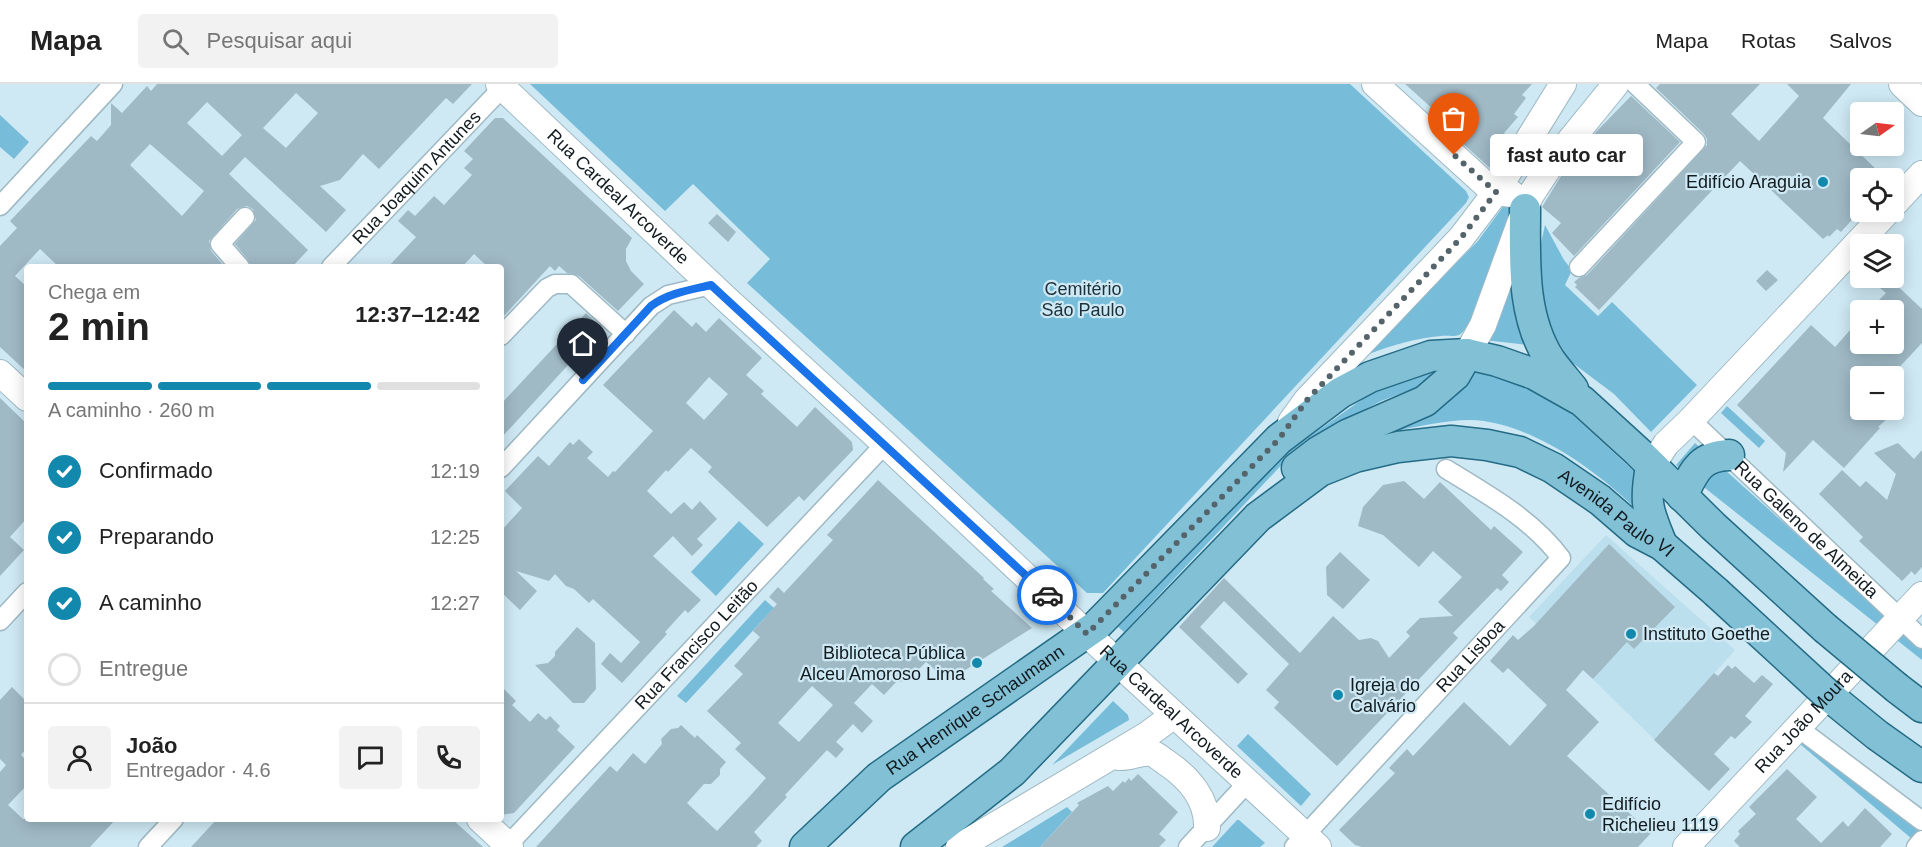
<!DOCTYPE html>
<html lang="pt">
<meta charset="utf-8">
<style>
:root{--surface:#fff;--page:#f2f2f2;--text:#222;--muted:#767676;--line:#e0e0e0;--accent:#1388ad}
body{margin:0;font-family:Helvetica,sans-serif;background:var(--page);color:var(--text);height:100vh;display:flex;flex-direction:column;font-size:22px;white-space:nowrap}
*{box-sizing:border-box;margin:0}
p{font-size:20px;color:var(--muted)}
.icon{flex:none;width:33px;height:33px;fill:none;stroke:currentColor;stroke-width:2;stroke-linecap:round;stroke-linejoin:round}
.map{position:relative;flex:1;overflow:hidden}
.panel{position:absolute;left:24px;top:180px;width:480px;height:558px;display:flex;flex-direction:column;background:var(--surface);border-radius:6px;box-shadow:0 3px 15px #0003}
.panel>*{flex:none}
.needle{width:39px;rotate:76deg}
.tools{position:absolute;left:1850px;top:18px;display:grid;gap:12px}
.tools a{display:grid;place-items:center;width:54px;height:54px;border-radius:6px;background:var(--surface);box-shadow:0 3px 15px #0003;font-size:30px}
.pin{position:absolute;display:grid;place-items:center;width:51px;height:51px;color:#fff;margin:-62px -26px;border-radius:50% 50% 50% 0;rotate:-45deg;box-shadow:0 0 6px #0007}
.pin .icon{rotate:45deg}
.courier{position:absolute;display:grid;place-items:center;width:60px;height:60px;margin:-30px;border:4px solid #1a73e8;border-radius:50%;background:#fff;color:#222;box-shadow:0 2px 8px #0007}
.bubble{position:absolute;height:42px;border-radius:6px;background:var(--surface);box-shadow:0 3px 15px #0003;font-size:20px;font-weight:700;line-height:42px;text-align:center}
.head em{font-style:normal;font-weight:700}
.head div{display:flex;flex-direction:column-reverse}
.head{display:flex;align-items:center;justify-content:space-between;height:102px;padding:0 24px}
h1{font-size:39px;font-weight:700;line-height:45px}
.bar{display:grid;grid-template-columns:repeat(4,1fr);gap:9px 6px;align-content:center;height:72px;padding:0 24px}
.bar i{height:8px;border-radius:4px;background:var(--line)}
.bar .current{background:var(--accent)}
.bar p{grid-column:span 4}
.line{display:flex;align-items:center;gap:15px;padding:0 24px;border-top:2px solid var(--line)}
.line div{flex:1}
.round{display:grid;place-items:center;flex:none;width:63px;height:63px;border-radius:6px;background:var(--page)}
ol{padding:0 24px;list-style:none}
li{display:flex;align-items:center;gap:18px;height:66px}
li p{margin-inline-start:auto}
li .icon{padding:6px;border-radius:50%;background:var(--accent);color:#fff;stroke-width:4}
li:last-child{color:var(--muted)}
li i{width:33px;height:33px;border:3px solid var(--line);border-radius:50%}
header{display:flex;align-items:center;gap:36px;box-sizing:border-box;height:84px;padding:0 30px;background:var(--surface);border-bottom:2px solid var(--line)}
header strong{font-size:28px}
nav{display:flex;gap:33px;margin-inline-start:auto;font-size:21px}
.search{width:420px;height:54px;background:var(--page);display:flex;align-items:center;gap:15px;box-sizing:border-box;padding:0 21px;border-radius:6px;color:var(--muted);font-size:22px}
.map>svg:first-child{display:block}
.built{fill:#bcdfee}
.green{fill:#77bdda}
.building{fill:#9fb9c5;fill-rule:evenodd}
.lines{fill:none;stroke-linecap:round;stroke-linejoin:round}
.street-casing{stroke:#9fb9c4;stroke-width:21}
.secondary-casing{stroke:#9fb9c4;stroke-width:28}
.primary-casing{stroke:#246b85;stroke-width:33}
.street{stroke:#fff;stroke-width:18}
.secondary{stroke:#fff;stroke-width:26}
.primary{stroke:#82c0d6;stroke-width:30}
.primary-bridge-casing{stroke:#246b85;stroke-width:33;stroke-linecap:butt}
.primary-bridge{stroke:#82c0d6;stroke-width:30}
.done{stroke:#54646a;stroke-width:6;stroke-dasharray:0 10.8}
.route{stroke:#1a73e8;stroke-width:8}
.poi-dot{fill:#1388ad;stroke:#cee9f4;stroke-width:2}
.labels{text-anchor:middle;stroke-width:4.5;stroke-linejoin:round;paint-order:stroke}
.street-label{font-size:18px;fill:#121c20;stroke:#cee9f4}
.poi-label{font-size:18px;fill:#121c20;stroke:#cee9f4;text-anchor:start}
.park-label{font-size:18px;fill:#1c313a;stroke:#cee9f4}
</style>
<header>
<strong>Mapa</strong>
<div class="search"><svg class="icon" aria-label="search" viewBox="0 0 24 24"><circle cx="10" cy="10" r="6"/><path d="M15 15l6 6"/></svg>Pesquisar aqui</div>
<nav><a>Mapa</a><a>Rotas</a><a>Salvos</a></nav>
</header>
<div class="map">
<svg width="1922" height="763" viewBox="0 0 1922 763">
<rect width="100%" height="100%" fill="#cee9f4"/>
<polygon class="built" points="1606,451 1735,566 1655,656 1529,533"/>
<g class="green">
<polygon points="530,0 1350,0 1466,107 1469,113 1466,119 1103,509 1087,509 747,199 770,175 693,100 665,127"/>
<polygon points="0,31 29,58 14,75 0,63"/>
<path d="M1507,117L1513,119C1505,143 1478,241 1459,251C1454,253 1446,251 1441,252C1416,254 1392,261 1369,270L1368,267L1478,157Z"/>
<polygon points="1545,141 1564,176 1572,186 1565,201 1598,232 1612,218 1697,301 1651,348 1614,310 1570,277 1556,254 1541,219 1536,182"/>
<polygon points="1510,185 1529,261 1484,256"/>
<path d="M1473,285L1507,291L1561,320L1637,390L1639,428C1599,388 1529,337 1470,336C1444,336 1419,343 1393,347L1391,343Z"/>
<polygon points="1428,287 1436,288 1423,301 1381,317 1321,348 1289,373 1124,548 1118,543 1282,372 1374,307"/>
<polygon points="1727,322 1765,357 1759,364 1721,329"/>
<polygon points="1695,359 1922,563 1922,576 1676,381"/>
<polygon points="739,437 764,460 716,512 691,488"/>
<polygon points="765,516 774,524 686,619 677,612"/>
<polygon points="1113,617 1128,631 1129,636 1052,681"/>
<polygon points="1248,650 1311,710 1301,722 1237,662"/>
<polygon points="1802,653 1921,745 1912,755 1800,660"/>
<polygon points="1067,723 1072,728 1040,763 1002,763"/>
<polygon points="1237,736 1239,736 1265,759 1260,763 1212,763"/>
</g>
<g class="building">
<path d="M157,0H472L453,20L446,14L379,85L363,70L340,96L320,102L346,126L326,148L245,73L229,90L308,166L292,183H251L248,176L235,160L256,136L253,125L247,122L237,125L209,157L211,167L225,183H59L40,165L15,192L27,203V288L0,263V162L17,144L10,137L91,52L97,57L111,41V19L122,29L147,2L151,7ZM296,9L318,29L286,64L263,44ZM207,18L242,51L222,72L187,39ZM150,60L204,107L182,132L130,81Z"/>
<polygon points="1405,0 1532,0 1522,11 1526,14 1514,30 1518,33 1504,49 1511,55 1492,86 1449,47 1453,43"/>
<polygon points="1660,0 1760,0 1731,30 1759,57 1799,12 1787,0 1851,0 1823,34 1878,87 1871,94 1860,94 1860,127 1841,148 1837,145 1829,153 1828,151 1823,155 1740,77 1599,226 1575,203 1577,201 1574,198 1579,194 1587,191 1707,61 1707,55 1704,50 1656,4"/>
<polygon points="1631,12 1680,58 1574,172 1552,149 1561,139 1542,123 1563,89 1596,48"/>
<polygon points="495,34 503,34 632,154 626,165 626,177 631,187 644,200 618,227 579,192 567,189 559,182 555,187 550,182 501,235 501,183 488,183 474,170 462,183 388,183 416,153 398,137 408,126 415,132 434,112 444,121 472,91 464,84 473,75 464,67"/>
<polygon points="717,130 736,148 728,158 708,139"/>
<polygon points="1767,186 1778,196 1766,207 1756,197"/>
<polygon points="1889,194 1922,225 1922,259 1891,292 1860,292 1860,326 1897,326 1878,343 1880,344 1844,384 1813,356 1783,388 1786,369 1737,321 1811,241 1835,263 1860,235 1860,260 1893,260 1893,226 1869,226 1886,209 1880,204"/>
<path d="M674,226L692,243L696,238L706,248L719,234L762,274L746,291L764,307L761,310L797,343L815,323L852,358L853,366L804,417L799,412L767,443L708,388L712,383L691,364L668,388L666,386L647,407L671,430L684,418L692,426L700,417L717,435L697,455L703,461L692,472L673,452L653,472L701,516L688,529L685,526L665,548L667,550L622,599L601,580L610,569L621,579L640,558L593,515L589,519L574,505L566,502L555,490L549,497L516,487L537,507L520,526L501,508V447L522,424L505,407L538,372L549,382L570,358L573,361L579,355L593,368L587,374L608,393L613,387L615,388L653,347L603,301ZM709,293L728,310L704,336L686,319Z"/>
<polygon points="586,229 602,244 501,354 501,320"/>
<polygon points="0,314 27,340 27,434 10,453 24,466 0,492"/>
<polygon points="1898,359 1914,375 1922,366 1922,483 1915,491 1911,487 1910,489 1902,497 1859,457 1863,453 1819,410 1842,386 1860,403 1866,397 1887,416 1896,390 1874,369"/>
<path d="M878,396L984,494L983,495L994,505L991,507L1032,544L948,597L926,578L918,586L915,583L901,598L898,596L884,611L872,600L854,619L873,637L862,649L853,640L836,658L844,665L836,674L827,666L785,711L787,713L754,748L762,757L756,763H536L610,682L617,688L633,669L645,680L662,660L661,655L671,645L678,644L681,641L695,654L697,651L726,678L720,685V691L711,700H704L687,719L717,747L750,712L766,694L735,665L741,659L707,627L743,590L734,582L760,553L753,547L777,520L769,513L778,503L784,509L833,456L827,451ZM812,602L833,621L799,658L778,639Z"/>
<polygon points="1404,397 1424,415 1440,398 1491,446 1494,442 1523,468 1502,491 1509,498 1501,507 1497,504 1453,549 1458,554 1337,682 1274,624 1279,618 1266,606 1289,580 1224,517 1200,543 1248,590 1238,600 1179,543 1224,494 1300,569 1333,532 1359,556 1371,554 1378,557 1389,574 1410,552 1406,548 1420,534 1453,532 1438,518 1462,493 1433,467 1419,483 1383,451 1358,442 1363,423 1383,401"/>
<polygon points="1609,460 1675,523 1634,565 1627,558 1593,595 1583,586 1566,606 1599,638 1567,672 1651,749 1638,763 1362,763 1355,761 1339,746 1395,689 1389,684 1407,665 1413,672 1464,618 1510,662 1547,621 1508,584 1503,589 1490,577 1513,551 1518,556 1534,542"/>
<polygon points="1340,468 1370,496 1343,525 1327,511 1326,483"/>
<polygon points="577,543 595,559 596,605 584,619 573,619 535,581 548,579 555,572 555,568"/>
<polygon points="1728,581 1732,585 1735,582 1754,599 1762,591 1773,600 1745,632 1752,638 1735,655 1731,652 1714,670 1730,685 1709,707 1654,656 1714,589 1718,592"/>
<polygon points="501,602 516,617 512,621 530,638 538,629 546,636 550,632 560,642 557,646 575,663 514,729 501,731"/>
<polygon points="12,603 27,618 27,664 21,671 27,677 27,701 8,721 23,735 116,735 90,763 0,763 0,688 6,681 0,675 0,616"/>
<polygon points="1787,685 1817,713 1796,735 1821,759 1843,737 1848,743 1865,724 1892,750 1880,763 1740,763 1734,757 1740,750 1738,747 1756,730 1749,723"/>
<polygon points="1138,690 1178,728 1159,750 1166,756 1159,763 1040,763 1079,721 1077,719 1108,702 1113,707 1123,697 1125,699 1129,694 1131,697"/>
<polygon points="217,735 452,735 483,763 191,763"/>
</g>
<g class="lines">
<g class="street-casing">
<g id="street">
<polyline points="0,122 113,0"/>
<polyline points="240,183 220,160 245,133"/>
<path id="s1" d="M331,183L503,3"/>
<polyline points="1579,183 1696,58 1635,0"/>
<polyline points="501,252 547,204 555,200 571,200 626,250"/>
<path id="s2" d="M1691,336L1922,555"/>
<polyline points="501,384 651,222 668,211 711,201"/>
<polyline points="0,537 27,508"/>
<polyline points="1797,643 1922,737"/>
<polyline points="148,763 174,735"/>
<path id="s3" d="M506,763L885,360"/>
<polyline points="1188,763 1248,698"/>
<path id="s4" d="M1294,763L1561,474C1532,435 1487,410 1446,385"/>
<polyline points="1916,763 1922,756"/>
</g>
</g>
<g class="secondary-casing">
<g id="secondary">
<path id="s5" d="M499,0L724,213L885,360L1117,578L1318,763"/>
<polyline points="1375,0 1485,100 1496,108 1512,110"/>
<polyline points="1902,0 1922,19"/>
<polyline points="1893,121 1922,90"/>
<polyline points="1467,270 1483,241 1530,112 1551,80 1616,0"/>
<polyline points="0,289 27,314"/>
<polyline points="1291,338 1307,316 1461,154 1496,108 1563,0"/>
<polyline points="1651,383 1666,360 1691,336 1887,128"/>
<path d="M1119,673C1132,674 1139,667 1151,669C1156,670 1162,676 1167,679C1189,694 1208,716 1207,744"/>
<polyline points="480,735 510,763"/>
<polyline points="959,763 1147,651 1174,631"/>
<path id="s6" d="M1686,763L1922,511"/>
</g>
</g>
<g class="primary-casing">
<g id="primary">
<path d="M1525,125C1525,174 1521,232 1550,276C1557,286 1565,295 1573,305"/>
<path d="M1651,383C1644,421 1648,426 1662,461"/>
<polyline points="1297,384 1318,368 1347,351 1425,317 1455,291 1467,270"/>
<path d="M1682,412C1694,388 1699,372 1729,371"/>
<polyline points="1897,604 1922,623"/>
<polyline points="1829,612 1877,651 1922,683"/>
<path id="s7" d="M805,763L879,693L1096,542L1279,355L1340,309L1370,293L1431,272L1467,270L1497,277L1534,290L1582,317L1638,368L1713,442L1825,544"/>
<path id="s8" d="M916,763L1012,688L1258,433L1320,387L1355,373L1398,363L1451,357L1487,361L1520,368L1553,384L1600,416L1637,448L1662,461L1716,508"/>
</g>
</g>
<use href="#street" class="street"/>
<use href="#secondary" class="secondary"/>
<use href="#primary" class="primary"/>
<g class="primary-bridge-casing">
<g id="primary-bridge">
<polyline points="1716,508 1829,612"/>
<polyline points="1825,544 1897,604"/>
</g>
</g>
<use href="#primary-bridge" class="primary-bridge"/>
</g>
<g class="lines">
<polyline class="done" points="1047,511 1087,550 1279,355 1307,316 1461,154 1496,108 1454,71"/>
<path class="route" d="M583,296L651,222C668,209 690,206 711,201L1047,511"/>
</g>
<g class="poi-dot">
<circle cx="1823" cy="98" r="6"/>
<circle cx="1631" cy="550" r="6"/>
<circle cx="977" cy="579" r="6"/>
<circle cx="1338" cy="611" r="6"/>
<circle cx="1590" cy="730" r="6"/>
</g>
<g class="labels">
<g class="street-label">
<text dy="6" stroke="none"><textPath href="#s1" startOffset="124">Rua Joaquim Antunes</textPath></text>
<text dy="6" stroke="none"><textPath href="#s5" startOffset="164">Rua Cardeal Arcoverde</textPath></text>
<text dy="6" stroke="none"><textPath href="#s8" startOffset="873">Avenida Paulo VI</textPath></text>
<text dy="6" stroke="none"><textPath href="#s2" startOffset="159">Rua Galeno de Almeida</textPath></text>
<text dy="6" stroke="none"><textPath href="#s3" startOffset="278">Rua Francisco Leitão</textPath></text>
<text dy="6" stroke="none"><textPath href="#s4" startOffset="260">Rua Lisboa</textPath></text>
<text dy="6" stroke="none"><textPath href="#s7" startOffset="219">Rua Henrique Schaumann</textPath></text>
<text dy="6" stroke="none"><textPath href="#s5" startOffset="920">Rua Cardeal Arcoverde</textPath></text>
<text dy="6" stroke="none"><textPath href="#s6" startOffset="172">Rua João Moura</textPath></text>
</g>
<g class="poi-label">
<text x="1811" y="104" text-anchor="end">Edifício Araguia</text>
<text x="1643" y="556">Instituto Goethe</text>
<text x="965" y="575" text-anchor="end">Biblioteca Pública<tspan x="965" dy="21">Alceu Amoroso Lima</tspan></text>
<text x="1350" y="607">Igreja do<tspan x="1350" dy="21">Calvário</tspan></text>
<text x="1602" y="726">Edifício<tspan x="1602" dy="21">Richelieu 1119</tspan></text>
</g>
<g class="park-label">
<text x="1083" y="211">Cemitério<tspan x="1083" dy="21">São Paulo</tspan></text>
</g>
</g>
</svg>
<div class="tools">
<a><svg class="needle" viewBox="-14 -14 28 28"><path d="M0-13l5 13h-10z" fill="#e53935"/><path d="M0 13l5-13h-10z" fill="#767676"/></svg></a>
<a><svg class="icon" aria-label="locate" viewBox="0 0 24 24"><circle cx="12" cy="12" r="6"/><path d="M12 2v4M12 18v4M2 12h4M18 12h4"/></svg></a>
<a><svg class="icon" aria-label="layers" viewBox="0 0 24 24"><path d="M12 4l9 5-9 5-9-5zM3 14l9 5 9-5"/></svg></a>
<a>+</a>
<a>−</a>
</div>
<div class="pin" style="left:1454px;top:71px;background:#ea580c"><svg class="icon" aria-label="bag" viewBox="0 0 24 24"><path d="M5 8h14l-1 12H6zM9 8a3 3 0 0 1 6 0"/></svg></div>
<div class="pin" style="left:583px;top:296px;background:#1f2937"><svg class="icon" aria-label="home" viewBox="0 0 24 24"><path d="M3 11l9-7 9 7M6 9v11h12V9"/></svg></div>
<div class="courier" style="left:1047px;top:511px"><svg class="icon" aria-label="car" viewBox="0 0 24 24"><path d="M5 17H2v-5l4-1 3-4h7l3 4 3 1v5h-3M9 17h6M6 11h13"/><circle cx="7" cy="17" r="2"/><circle cx="17" cy="17" r="2"/></svg></div>
<div class="bubble" style="left:1490px;top:50px;width:153px">fast auto car</div>
<section class="panel">
<div class="head"><div><h1>2 min</h1><p>Chega em</p></div><em>12:37–12:42</em></div>
<div class="bar"><i class="current"></i><i class="current"></i><i class="current"></i><i></i><p>A caminho · 260 m</p></div>
<ol>
<li><svg class="icon" aria-label="check" viewBox="0 0 24 24"><path d="M5 12l5 5 9-10"/></svg>Confirmado<p>12:19</p></li>
<li><svg class="icon" aria-label="check" viewBox="0 0 24 24"><path d="M5 12l5 5 9-10"/></svg>Preparando<p>12:25</p></li>
<li><svg class="icon" aria-label="check" viewBox="0 0 24 24"><path d="M5 12l5 5 9-10"/></svg>A caminho<p>12:27</p></li>
<li><i></i>Entregue</li>
</ol>
<div class="line" style="height:108px"><a class="round"><svg class="icon" aria-label="person" viewBox="0 0 24 24"><circle cx="12" cy="8" r="4"/><path d="M4 21q1-7 8-7t8 7"/></svg></a><div><b>João</b><p>Entregador · 4.6</p></div><a class="round"><svg class="icon" aria-label="chat" viewBox="0 0 24 24"><path d="M4 5h16v11H9l-5 4z"/></svg></a><a class="round"><svg class="icon" aria-label="phone" viewBox="0 0 24 24"><path d="M5 4h4l2 5-3 2q2 4 5 5l2-3 5 2v4C11 20 4 13 5 4z"/></svg></a></div>
</section>
</div>
